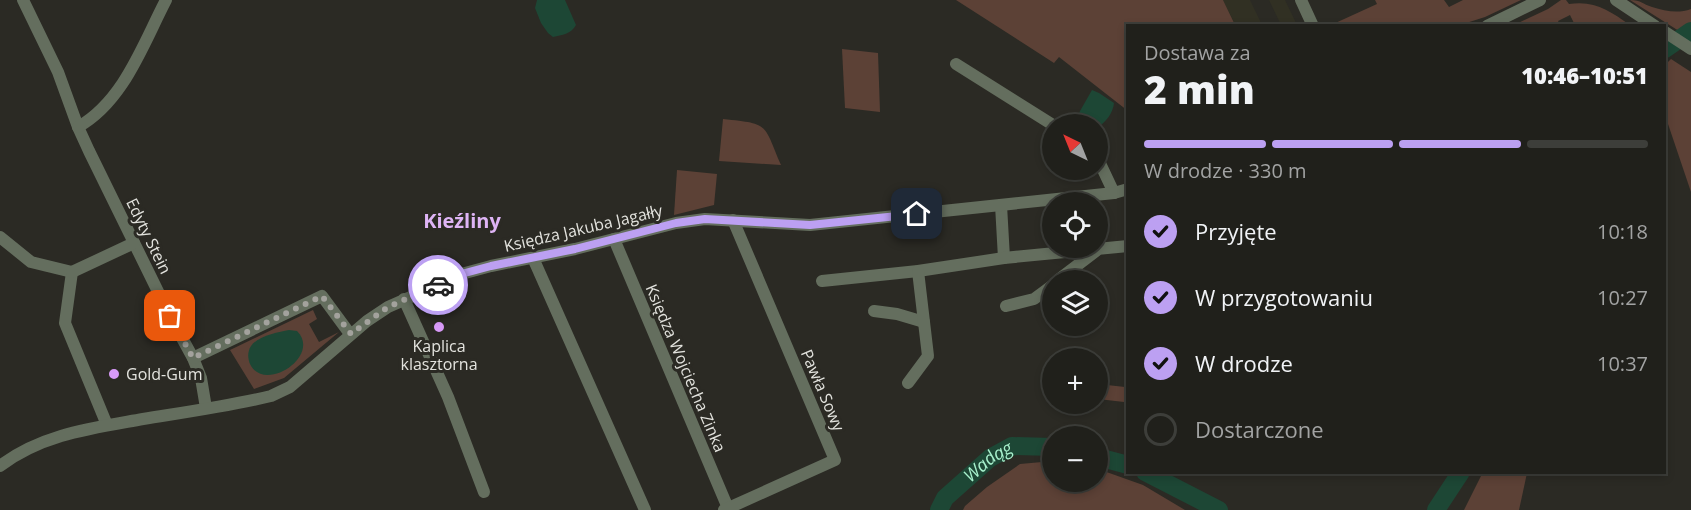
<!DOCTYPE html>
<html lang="pl">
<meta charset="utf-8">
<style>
:root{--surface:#20201b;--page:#2d2d28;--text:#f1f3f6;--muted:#a2a3a3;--line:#3d3e3a;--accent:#bca0f2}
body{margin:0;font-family:"Open Sans",sans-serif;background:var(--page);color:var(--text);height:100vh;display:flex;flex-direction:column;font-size:22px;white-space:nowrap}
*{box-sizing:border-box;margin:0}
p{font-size:20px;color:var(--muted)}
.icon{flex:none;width:33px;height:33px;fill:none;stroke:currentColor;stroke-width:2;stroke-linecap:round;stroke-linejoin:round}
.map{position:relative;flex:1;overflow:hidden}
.drawer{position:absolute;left:1126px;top:24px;width:540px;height:450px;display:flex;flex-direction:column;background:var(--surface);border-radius:0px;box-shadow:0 3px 9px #0003,0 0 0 2px var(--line)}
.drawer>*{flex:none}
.needle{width:39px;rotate:317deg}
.fabs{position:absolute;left:1042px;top:114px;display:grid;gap:12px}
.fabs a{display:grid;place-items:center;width:66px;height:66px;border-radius:50%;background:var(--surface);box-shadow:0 3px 9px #0003,0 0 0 2px var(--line);font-size:30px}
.pin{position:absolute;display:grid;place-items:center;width:51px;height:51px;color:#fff;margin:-26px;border-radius:12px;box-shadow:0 3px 9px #0006}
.courier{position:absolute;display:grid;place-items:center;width:60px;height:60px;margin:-30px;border:4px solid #bca0f2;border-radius:50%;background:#fff;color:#222;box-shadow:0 2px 8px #0007}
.head em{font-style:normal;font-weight:800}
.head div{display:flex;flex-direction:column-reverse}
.head{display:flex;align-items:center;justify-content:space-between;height:102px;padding:0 18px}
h1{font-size:39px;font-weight:800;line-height:45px}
.bar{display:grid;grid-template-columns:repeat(4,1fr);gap:9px 6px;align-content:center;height:72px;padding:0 18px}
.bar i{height:8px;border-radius:4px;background:var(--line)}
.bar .current{background:var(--accent)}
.bar p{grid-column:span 4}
ol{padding:0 18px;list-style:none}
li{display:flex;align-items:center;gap:18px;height:66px}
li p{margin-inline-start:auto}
li .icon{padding:6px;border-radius:50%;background:var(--accent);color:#111;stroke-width:4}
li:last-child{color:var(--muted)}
li i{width:33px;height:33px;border:3px solid var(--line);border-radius:50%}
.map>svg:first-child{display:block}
.built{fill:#313023}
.green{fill:#5c4136}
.water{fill:#1d4735}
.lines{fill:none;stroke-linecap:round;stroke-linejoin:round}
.river{stroke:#1d4735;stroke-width:18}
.minor{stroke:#646e5e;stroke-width:12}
.done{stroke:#a3a29d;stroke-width:6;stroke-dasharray:0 10.8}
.route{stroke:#bca0f2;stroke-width:8}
.poi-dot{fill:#d89af8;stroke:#2b2a24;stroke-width:2}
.labels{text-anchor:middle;stroke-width:6;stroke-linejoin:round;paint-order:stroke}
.street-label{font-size:16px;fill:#e3e3de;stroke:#2b2a24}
.poi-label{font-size:16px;fill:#e3e3de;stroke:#2b2a24}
.water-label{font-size:18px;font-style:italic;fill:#a8f1cd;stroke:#2b2a24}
.quarter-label{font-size:20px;font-weight:bold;fill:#deb4f5;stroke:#2b2a24}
</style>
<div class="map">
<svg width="1691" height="510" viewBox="0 0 1691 510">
<rect width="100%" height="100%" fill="#2b2a24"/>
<g class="built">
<polygon points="1223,0 1250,0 1262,25 1235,25"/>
<polygon points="1269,0 1285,0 1297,25 1281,25"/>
</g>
<g class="green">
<polygon points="956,0 1223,0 1235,25 1128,26 1128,111 1059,57 1054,63"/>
<polygon points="1375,0 1444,0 1449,7 1463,0 1521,0 1485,17 1460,25 1331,25 1377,4"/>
<path d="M1561,0H1566L1569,4C1595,0 1610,11 1630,25H1575L1570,15L1558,21L1560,25H1514L1548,9Z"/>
<path d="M1630,0C1642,0 1642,4 1652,7C1665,11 1678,14 1691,9V23L1679,31Z"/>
<polygon points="842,49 878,53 880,112 845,108"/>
<polygon points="1671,59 1691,72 1691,192 1666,118 1665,65"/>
<path d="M723,119C770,124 763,123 781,165L719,161Z"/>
<polygon points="677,170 717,174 714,205 674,215"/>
<polygon points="313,310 317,319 309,324 319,342 339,332 284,378 254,389 230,350"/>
<polygon points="1098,384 1125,387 1124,402 1098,399"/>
<polygon points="1053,461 1053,482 1098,482 1098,469 1143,485 1185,510 963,510 965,506 987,487 1020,464"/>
<polygon points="1483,472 1527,473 1519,510 1464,510"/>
</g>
<g class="water">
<path d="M537,0H565L576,25C571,34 562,35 553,37L548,33L541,23L535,8Z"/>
<path d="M1092,90L1099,93L1114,103C1113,113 1106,122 1098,127V124H1076L1080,111Z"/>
<path d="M289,330L297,331C322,356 264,394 250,364C248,359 247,352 251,346C258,336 278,332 289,330Z"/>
</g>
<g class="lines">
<g class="river">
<polyline points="1665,49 1691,31"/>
<polyline points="1098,457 1128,465"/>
<polyline points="1145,472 1219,510"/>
<path id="s1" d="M939,510L945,498L990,458L1012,446L1053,447"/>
<polyline points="1436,510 1461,472"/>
</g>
<g class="minor">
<polyline points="23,0 58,72 78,127 89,151 170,316 193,358 201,378 206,408"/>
<polyline points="1301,0 1313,26"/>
<polyline points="1616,0 1655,26"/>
<polyline points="1487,26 1540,0"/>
<polyline points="1665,32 1691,49"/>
<polyline points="956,64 1053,125"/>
<path d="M78,127C124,101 143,44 166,0"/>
<polyline points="1098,159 1114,193"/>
<polyline points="1001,205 1004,258"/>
<polyline points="0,237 31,262 72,272 65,323 107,425"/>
<polyline points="614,239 728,508"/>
<polyline points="533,258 645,510"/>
<polyline points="72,272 134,243"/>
<polyline points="1058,280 1096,251"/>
<polyline points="822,281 918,271 1004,258 1128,246"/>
<polyline points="404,299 448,397 484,492"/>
<polyline points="1006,306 1034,299 1053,285"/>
<polyline points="874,311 897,314 924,322"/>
<polyline points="193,358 322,296 350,334"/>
<polyline points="908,383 928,356 918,271"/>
<path d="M0,466C42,434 93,428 143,419C186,412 229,406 271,396L290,387L367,321L388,307L465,273L491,266L575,249L676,223L705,219L810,225L1114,193L1128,189"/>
<polyline points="724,510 835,460 733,220"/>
</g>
</g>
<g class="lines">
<polyline class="done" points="170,316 193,358 322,296 351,334 388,307 438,285"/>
<polyline class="route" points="438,285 465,273 491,266 575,249 676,223 705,219 810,225 917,214"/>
</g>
<g class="poi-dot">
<circle cx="439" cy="327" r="6"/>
<circle cx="114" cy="374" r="6"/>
</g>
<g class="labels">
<g class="street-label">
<text transform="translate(583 228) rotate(-13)" y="6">Księdza Jakuba Jagałły</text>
<text transform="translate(149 236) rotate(64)" y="6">Edyty Stein</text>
<text transform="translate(686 368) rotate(67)" y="6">Księdza Wojciecha Zinka</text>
<text transform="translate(823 390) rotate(67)" y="6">Pawła Sowy</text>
</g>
<g class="poi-label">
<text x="439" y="352">Kaplica<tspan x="439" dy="18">klasztorna</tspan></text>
<text x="126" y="380" text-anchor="start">Gold-Gum</text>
</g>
<g class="water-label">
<text dy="6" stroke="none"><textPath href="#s1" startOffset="70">Wadąg</textPath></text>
</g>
<g class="quarter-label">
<text x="462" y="228">Kieźliny</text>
</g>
</g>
</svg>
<div class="fabs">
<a><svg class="needle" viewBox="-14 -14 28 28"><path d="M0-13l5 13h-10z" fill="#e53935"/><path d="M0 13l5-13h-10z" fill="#a2a3a3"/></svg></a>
<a><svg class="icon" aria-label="locate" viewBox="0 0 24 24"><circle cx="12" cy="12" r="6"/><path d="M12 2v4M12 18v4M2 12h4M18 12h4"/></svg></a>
<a><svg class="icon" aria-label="layers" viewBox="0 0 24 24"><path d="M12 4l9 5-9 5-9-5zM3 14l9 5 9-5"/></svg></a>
<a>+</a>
<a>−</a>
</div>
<div class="pin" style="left:170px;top:316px;background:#ea580c"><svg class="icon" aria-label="bag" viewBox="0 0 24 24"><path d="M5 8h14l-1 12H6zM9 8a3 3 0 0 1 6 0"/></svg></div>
<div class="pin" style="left:917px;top:214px;background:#1f2937"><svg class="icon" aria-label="home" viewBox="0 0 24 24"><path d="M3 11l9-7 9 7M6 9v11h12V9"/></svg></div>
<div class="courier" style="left:438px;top:285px"><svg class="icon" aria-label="car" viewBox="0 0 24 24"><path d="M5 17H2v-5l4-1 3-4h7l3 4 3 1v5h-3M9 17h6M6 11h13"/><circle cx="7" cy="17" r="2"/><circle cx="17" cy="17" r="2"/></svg></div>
<section class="drawer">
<div class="head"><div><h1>2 min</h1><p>Dostawa za</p></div><em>10:46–10:51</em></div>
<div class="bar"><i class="current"></i><i class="current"></i><i class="current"></i><i></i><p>W drodze · 330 m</p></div>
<ol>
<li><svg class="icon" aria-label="check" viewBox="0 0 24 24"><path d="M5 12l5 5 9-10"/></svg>Przyjęte<p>10:18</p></li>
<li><svg class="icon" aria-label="check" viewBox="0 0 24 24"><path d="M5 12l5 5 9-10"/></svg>W przygotowaniu<p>10:27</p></li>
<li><svg class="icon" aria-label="check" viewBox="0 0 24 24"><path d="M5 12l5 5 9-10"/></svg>W drodze<p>10:37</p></li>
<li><i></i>Dostarczone</li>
</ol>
</section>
</div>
